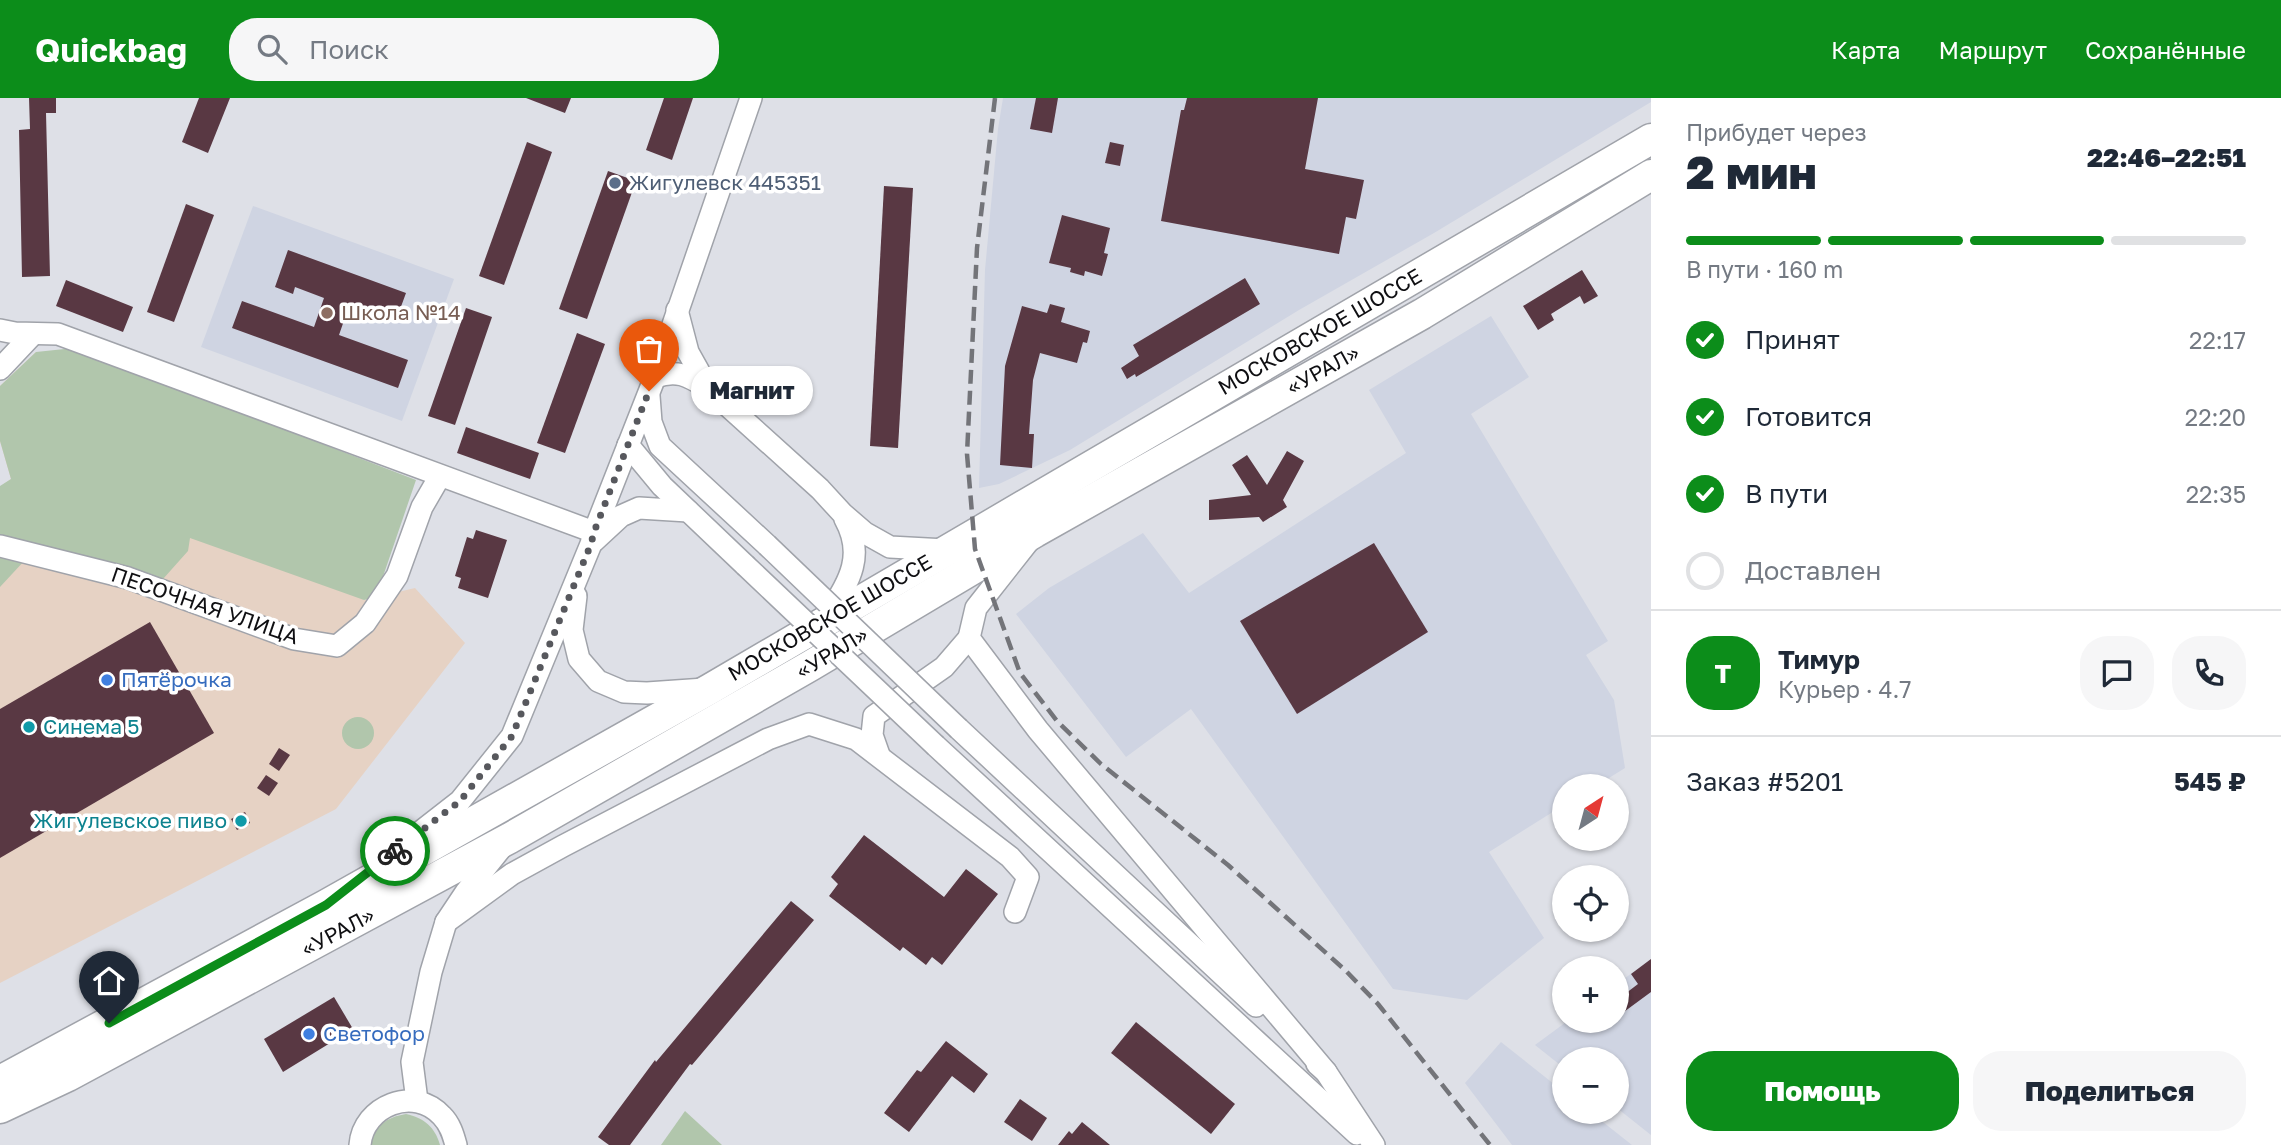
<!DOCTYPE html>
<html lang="ru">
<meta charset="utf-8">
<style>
:root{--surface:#fff;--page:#f6f6f7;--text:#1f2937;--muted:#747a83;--line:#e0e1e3;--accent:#0c8d1a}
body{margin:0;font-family:"Golos Text",sans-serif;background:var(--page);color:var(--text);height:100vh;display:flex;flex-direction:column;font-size:26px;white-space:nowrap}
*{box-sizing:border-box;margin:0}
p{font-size:23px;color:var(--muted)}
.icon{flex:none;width:38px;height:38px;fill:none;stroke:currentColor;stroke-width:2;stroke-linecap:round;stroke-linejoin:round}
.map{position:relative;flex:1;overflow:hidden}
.panel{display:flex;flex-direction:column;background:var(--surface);width:630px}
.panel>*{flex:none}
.needle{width:46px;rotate:36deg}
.tools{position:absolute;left:1552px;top:676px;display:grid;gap:14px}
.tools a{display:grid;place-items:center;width:77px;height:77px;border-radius:50%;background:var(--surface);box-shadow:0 2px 5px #0004;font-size:35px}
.pin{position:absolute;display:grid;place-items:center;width:60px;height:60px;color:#fff;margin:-72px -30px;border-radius:50% 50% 50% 0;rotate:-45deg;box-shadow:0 0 7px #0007}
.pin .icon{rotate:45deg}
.courier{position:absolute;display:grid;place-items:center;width:70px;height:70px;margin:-35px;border:5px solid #0c8d1a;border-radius:50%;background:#fff;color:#222;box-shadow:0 2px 9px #0007}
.bubble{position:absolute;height:49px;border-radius:24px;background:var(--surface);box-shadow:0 2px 5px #0004;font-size:23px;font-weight:800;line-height:49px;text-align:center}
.head em{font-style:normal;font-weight:800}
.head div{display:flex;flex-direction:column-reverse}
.head{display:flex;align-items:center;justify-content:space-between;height:119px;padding:0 35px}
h1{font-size:46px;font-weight:800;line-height:52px}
.bar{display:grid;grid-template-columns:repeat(4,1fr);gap:10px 7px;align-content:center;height:84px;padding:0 35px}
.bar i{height:9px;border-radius:5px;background:var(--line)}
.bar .active{background:var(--accent)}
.bar p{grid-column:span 4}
.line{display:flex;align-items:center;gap:18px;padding:0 35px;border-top:2px solid var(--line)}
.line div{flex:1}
.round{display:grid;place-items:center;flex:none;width:74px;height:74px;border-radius:28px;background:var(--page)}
ol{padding:0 35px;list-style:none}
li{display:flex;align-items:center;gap:21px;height:77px}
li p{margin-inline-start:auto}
li .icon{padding:7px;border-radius:50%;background:var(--accent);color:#fff;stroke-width:4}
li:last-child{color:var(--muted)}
li i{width:38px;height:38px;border:4px solid var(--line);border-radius:50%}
.cta{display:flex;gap:14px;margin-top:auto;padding:14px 35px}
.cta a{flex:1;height:80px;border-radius:28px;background:var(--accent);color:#fff;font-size:28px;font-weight:800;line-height:80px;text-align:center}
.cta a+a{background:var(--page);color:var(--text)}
header{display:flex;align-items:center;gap:42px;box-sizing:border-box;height:98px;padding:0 35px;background:var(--accent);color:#fff}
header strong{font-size:33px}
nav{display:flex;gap:38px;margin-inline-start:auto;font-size:24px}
.search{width:490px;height:63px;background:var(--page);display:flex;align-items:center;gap:18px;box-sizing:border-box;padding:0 24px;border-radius:28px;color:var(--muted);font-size:26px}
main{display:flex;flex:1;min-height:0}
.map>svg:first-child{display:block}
.commercial{fill:#e6d2c4}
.built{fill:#cfd4e2}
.green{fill:#b1c6ac}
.building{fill:#593843}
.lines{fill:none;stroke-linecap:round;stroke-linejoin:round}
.minor-casing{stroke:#a0a3aa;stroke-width:24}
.highway-casing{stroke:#a0a3aa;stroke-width:33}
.minor{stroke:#fff;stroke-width:21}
.highway{stroke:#fff;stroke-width:30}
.rail{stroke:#737479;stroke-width:4.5;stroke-dasharray:14 7;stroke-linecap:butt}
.minor-bridge-casing{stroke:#a0a3aa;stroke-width:24;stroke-linecap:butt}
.minor-bridge{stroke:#fff;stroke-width:21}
.done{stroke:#57585d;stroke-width:7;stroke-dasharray:0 12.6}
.route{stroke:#0c8d1a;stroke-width:9}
.service-dot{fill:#5c6f8a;stroke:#fff;stroke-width:2.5}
.education-dot{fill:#8d6e63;stroke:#fff;stroke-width:2.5}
.shop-dot{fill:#3f7fe0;stroke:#fff;stroke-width:2.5}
.culture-dot{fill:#0f9aa8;stroke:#fff;stroke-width:2.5}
.labels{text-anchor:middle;stroke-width:7;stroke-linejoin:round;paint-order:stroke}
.service-label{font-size:21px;fill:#4e5e75;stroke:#fff;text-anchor:start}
.education-label{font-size:21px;fill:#785e54;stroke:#fff;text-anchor:start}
.street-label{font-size:21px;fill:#0f0f12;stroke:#fff}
.shop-label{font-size:21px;fill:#366cbe;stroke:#fff;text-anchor:start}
.culture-label{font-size:21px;fill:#0d838f;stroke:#fff;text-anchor:start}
</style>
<header>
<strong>Quickbag</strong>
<div class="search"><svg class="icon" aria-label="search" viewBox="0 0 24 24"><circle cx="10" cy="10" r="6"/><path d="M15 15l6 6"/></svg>Поиск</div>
<nav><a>Карта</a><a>Маршрут</a><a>Сохранённые</a></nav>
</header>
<main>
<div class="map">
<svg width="1651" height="1047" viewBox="0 0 1651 1047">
<rect width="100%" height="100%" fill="#dee0e7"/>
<polygon class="commercial" points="36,254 364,502 415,490 465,545 336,711 0,885 0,389 11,381 0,343 0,288"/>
<g class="built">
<polygon points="1003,0 1651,0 1651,4 1434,135 1299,212 1070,352 999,386 979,390 985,172 998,31"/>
<polygon points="253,108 454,181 402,323 201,249"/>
<polygon points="1491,218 1529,279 1471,316 1608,543 1586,557 1614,602 1625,670 1596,688 1564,688 1564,707 1489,754 1544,840 1467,902 1393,891 1191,611 1126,659 1016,516 1049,490 1143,435 1189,495 1406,355 1369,292"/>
<polygon points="1651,861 1651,1037 1617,1010 1617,961 1564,961 1564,970 1535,947 1569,922 1617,922 1617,886"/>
<polygon points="1501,944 1564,994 1564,1013 1589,1013 1632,1047 1512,1047 1465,985"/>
</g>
<g class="green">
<polygon points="74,250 416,382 376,499 364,502 190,440 188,453 155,490 38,448 0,489 0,388 11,381 0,343 0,288 36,254"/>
<circle cx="358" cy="635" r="16"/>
<polygon points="685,1013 722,1047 661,1047"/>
<path d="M406,1016C424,1020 435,1029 440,1047H370C374,1028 387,1019 406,1016Z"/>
</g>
<g class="building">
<polygon points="29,0 56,0 56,15 46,15 50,178 22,179 19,32 30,31"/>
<polygon points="199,0 230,0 208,55 182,44"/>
<polygon points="526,0 571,0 565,15"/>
<polygon points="664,0 693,0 672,62 646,52"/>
<polygon points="1036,0 1058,0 1052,35 1030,31"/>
<polygon points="1187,0 1318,0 1305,71 1364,82 1356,121 1346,119 1339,156 1161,123 1181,12 1184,12"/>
<polygon points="527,44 552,54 504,187 479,178"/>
<polygon points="1110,44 1124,47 1120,68 1105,65"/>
<polygon points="608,73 636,83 587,221 559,211"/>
<polygon points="884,88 913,90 898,350 870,348"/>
<polygon points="186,106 214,117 174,224 147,214"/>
<polygon points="1062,117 1110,130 1104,155 1108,156 1102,178 1085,173 1084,178 1070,174 1071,170 1049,165"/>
<polygon points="288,152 406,195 395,225 349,208 339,237 408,262 398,290 232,230 242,203 314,229 324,200 295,189 293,196 275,189"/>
<polygon points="1582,172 1598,198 1584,206 1580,198 1551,216 1554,222 1538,232 1523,208"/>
<polygon points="1245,180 1260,206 1136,279 1135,276 1127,281 1121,270 1139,258 1133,247"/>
<polygon points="66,182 133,209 123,234 56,208"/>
<polygon points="1050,206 1065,210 1061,224 1090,233 1087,245 1083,244 1077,265 1040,255 1033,282 1029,336 1034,336 1032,370 1000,367 1005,268 1022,208 1047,215"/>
<polygon points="466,210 492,219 455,327 428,318"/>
<polygon points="577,235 605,246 565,355 537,345"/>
<polygon points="466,329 539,355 530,381 457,355"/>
<polygon points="1287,353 1304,363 1283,402 1287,409 1263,424 1259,419 1209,422 1209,402 1251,397 1232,367 1247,357 1267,387"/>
<polygon points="476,432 507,442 488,500 458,490 461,480 455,478 467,439 473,441"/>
<polygon points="1374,445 1428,534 1297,616 1240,523"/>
<polygon points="150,524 214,635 0,760 0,611"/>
<polygon points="279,650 290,657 279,673 269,666"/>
<polygon points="266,677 278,685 269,698 257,690"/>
<polygon points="245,714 250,725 237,732 231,721"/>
<polygon points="864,737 944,799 966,771 998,796 942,867 932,859 926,867 903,849 900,853 829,798 838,786 831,779"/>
<polygon points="791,803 814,822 692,967 690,966 630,1047 609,1047 598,1039 655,962 656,964"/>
<polygon points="1651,861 1651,894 1617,919 1617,902 1638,886 1631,876"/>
<polygon points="334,899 353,931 283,974 264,941"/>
<polygon points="1136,924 1235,1006 1211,1036 1111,955"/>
<polygon points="946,943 988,976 974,995 952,978 909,1034 884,1015 917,972 921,974"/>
<polygon points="1020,1001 1047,1020 1032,1043 1004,1024"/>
<polygon points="1082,1024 1110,1047 1058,1047 1069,1033 1072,1036"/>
</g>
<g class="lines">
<g class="minor-casing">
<g id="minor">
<polyline points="677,212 688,254 707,288"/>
<polyline points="0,232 15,235 58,236 594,434"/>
<polyline points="0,271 33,236"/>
<path d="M655,279C678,271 688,278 708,290L820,391L843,416L865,435L890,449L946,452"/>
<polyline points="649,298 651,324 660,348 767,447"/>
<polyline points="628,347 662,388 745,467"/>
<polyline points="594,443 621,418 639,410 688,413"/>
<polyline points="1028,444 976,510 969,540 1038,632 1326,974"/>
<polyline points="0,448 128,480 294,541 337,548 365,525 397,478 422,409 440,378"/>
<polyline points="576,498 572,532 579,561 598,583 624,594 647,595 705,591"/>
<path d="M825,522C846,487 867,461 845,421"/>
<polyline points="959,631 1256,908"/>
<polyline points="936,648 1357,1036"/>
<polyline points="879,657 872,637 874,618 944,569 969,540"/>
<polyline points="383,763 460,703 512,638 591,446 594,434 655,279 751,0"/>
<polyline points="446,824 512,776 563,748 768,641 809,626 856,641 1010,759 1028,779 1015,814"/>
<polyline points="1317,966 1326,974 1374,1047"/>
<polyline points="417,1003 412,964 431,874 446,824 466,794 502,749"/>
<path d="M360,1047C363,1008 414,987 442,1018C450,1026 453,1036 456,1047"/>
</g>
</g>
<g class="highway-casing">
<g id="highway">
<polyline points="0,983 326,807 710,591 1651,41"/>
<polyline points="0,1010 68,978 510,740 810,568 1035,434 1422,216 1651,77"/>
</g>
</g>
<use href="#minor" class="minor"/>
<use href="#highway" class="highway"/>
<polyline class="rail" points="995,0 977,150 967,356 975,451 1020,575 1057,623 1101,666 1228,767 1345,872 1378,906 1490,1047"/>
<g class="minor-bridge-casing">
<g id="minor-bridge">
<polyline points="767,447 959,631"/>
<polyline points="745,467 936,648"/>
</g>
</g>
<use href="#minor-bridge" class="minor-bridge"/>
</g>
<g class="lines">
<polyline class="done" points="395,753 460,703 512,638 591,446 594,434 649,293"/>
<polyline class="route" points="109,925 326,807 395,753"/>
</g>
<circle class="service-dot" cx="615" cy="85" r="7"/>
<circle class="education-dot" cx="327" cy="215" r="7"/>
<g class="shop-dot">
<circle cx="107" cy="582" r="7"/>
<circle cx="309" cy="936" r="7"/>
</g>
<g class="culture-dot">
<circle cx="29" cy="629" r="7"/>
<circle cx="241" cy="723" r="7"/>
</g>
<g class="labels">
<g class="service-label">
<text x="629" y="92">Жигулевск 445351</text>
</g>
<g class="education-label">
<text x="341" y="222">Школа №14</text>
</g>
<g class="street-label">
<text transform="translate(1320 234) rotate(-30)" y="7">МОСКОВСКОЕ ШОССЕ</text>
<text transform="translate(1323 272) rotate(-29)" y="7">«УРАЛ»</text>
<text transform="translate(205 508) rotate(19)" y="7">ПЕСОЧНАЯ УЛИЦА</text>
<text transform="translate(830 520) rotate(-30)" y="7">МОСКОВСКОЕ ШОССЕ</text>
<text transform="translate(832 555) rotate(-31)" y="7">«УРАЛ»</text>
<text transform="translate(338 834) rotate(-28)" y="7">«УРАЛ»</text>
</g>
<g class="shop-label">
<text x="121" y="589">Пятёрочка</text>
<text x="323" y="943">Светофор</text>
</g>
<g class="culture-label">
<text x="43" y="636">Синема 5</text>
<text x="227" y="730" text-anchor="end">Жигулевское пиво</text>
</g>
</g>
</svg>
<div class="tools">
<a><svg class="needle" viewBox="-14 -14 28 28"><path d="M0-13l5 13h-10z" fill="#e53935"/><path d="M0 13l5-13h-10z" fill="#747a83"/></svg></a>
<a><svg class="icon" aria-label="locate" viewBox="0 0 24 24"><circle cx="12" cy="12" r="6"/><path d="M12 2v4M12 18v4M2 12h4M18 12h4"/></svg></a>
<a>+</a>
<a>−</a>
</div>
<div class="pin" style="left:649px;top:293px;background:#ea580c"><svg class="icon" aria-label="bag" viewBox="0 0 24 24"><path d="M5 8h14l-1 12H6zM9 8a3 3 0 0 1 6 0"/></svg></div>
<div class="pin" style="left:109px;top:925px;background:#1f2937"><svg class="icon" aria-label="home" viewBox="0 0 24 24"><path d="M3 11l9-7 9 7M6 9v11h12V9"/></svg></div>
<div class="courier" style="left:395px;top:753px"><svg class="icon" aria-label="bike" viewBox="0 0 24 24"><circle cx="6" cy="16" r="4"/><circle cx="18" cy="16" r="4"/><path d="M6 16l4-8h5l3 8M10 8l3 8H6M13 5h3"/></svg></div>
<div class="bubble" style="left:691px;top:268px;width:122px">Магнит</div>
</div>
<section class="panel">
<div class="head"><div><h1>2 мин</h1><p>Прибудет через</p></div><em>22:46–22:51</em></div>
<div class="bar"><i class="active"></i><i class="active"></i><i class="active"></i><i></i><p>В пути · 160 m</p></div>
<ol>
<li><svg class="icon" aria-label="check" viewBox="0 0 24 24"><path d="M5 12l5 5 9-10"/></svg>Принят<p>22:17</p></li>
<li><svg class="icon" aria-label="check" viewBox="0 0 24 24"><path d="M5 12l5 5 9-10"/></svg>Готовится<p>22:20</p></li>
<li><svg class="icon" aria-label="check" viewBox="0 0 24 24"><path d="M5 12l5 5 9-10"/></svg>В пути<p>22:35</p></li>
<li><i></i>Доставлен</li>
</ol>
<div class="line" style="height:126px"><b class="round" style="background:var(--accent);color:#fff">Т</b><div><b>Тимур</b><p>Курьер · 4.7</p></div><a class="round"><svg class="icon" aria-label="chat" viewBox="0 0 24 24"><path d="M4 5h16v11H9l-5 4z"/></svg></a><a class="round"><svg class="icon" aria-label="phone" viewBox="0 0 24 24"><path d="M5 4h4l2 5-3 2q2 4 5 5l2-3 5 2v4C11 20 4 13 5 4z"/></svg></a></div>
<div class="line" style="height:91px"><div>Заказ #5201</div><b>545 ₽</b></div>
<div class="cta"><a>Помощь</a><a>Поделиться</a></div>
</section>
</main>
